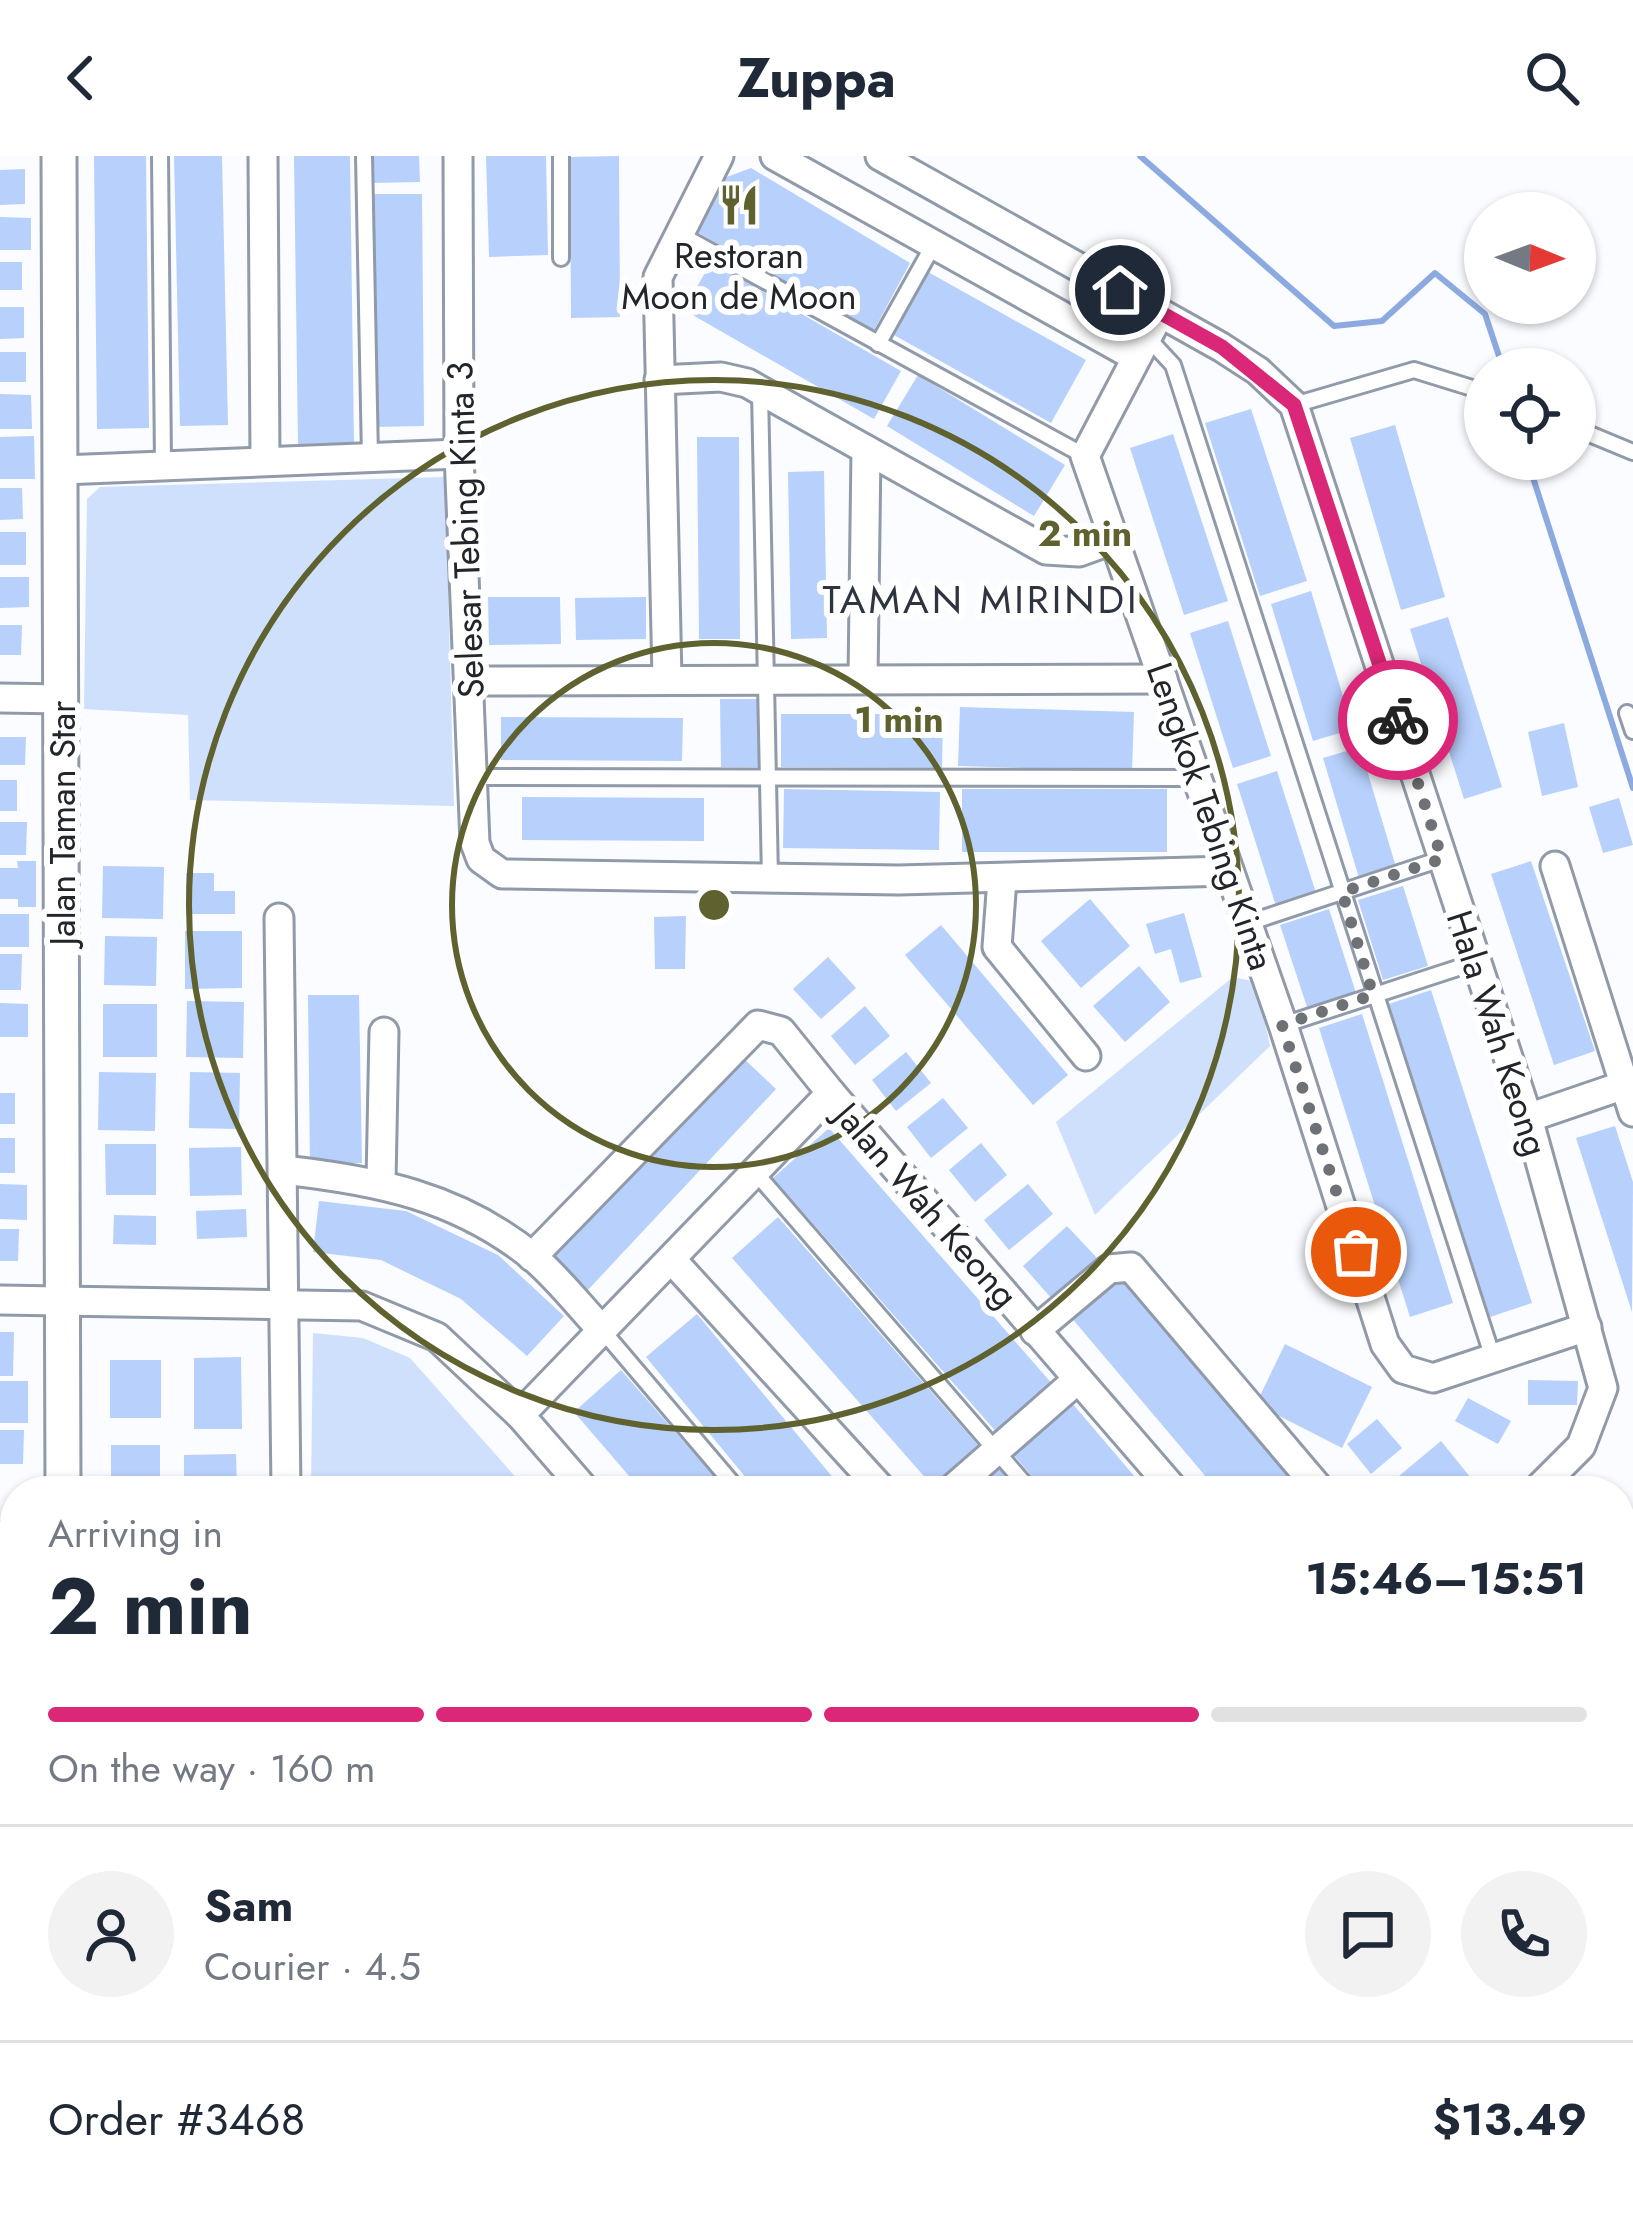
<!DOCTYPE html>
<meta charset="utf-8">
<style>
:root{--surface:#fff;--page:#f2f2f3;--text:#1f2937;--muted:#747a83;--line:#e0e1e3;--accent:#db2777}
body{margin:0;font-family:Jost,sans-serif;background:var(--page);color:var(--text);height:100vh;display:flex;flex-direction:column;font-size:45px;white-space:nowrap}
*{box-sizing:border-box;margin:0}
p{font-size:39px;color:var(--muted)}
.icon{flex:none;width:66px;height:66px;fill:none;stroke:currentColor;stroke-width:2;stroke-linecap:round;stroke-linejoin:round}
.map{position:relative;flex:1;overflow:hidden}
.panel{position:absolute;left:0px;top:1320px;width:1635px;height:744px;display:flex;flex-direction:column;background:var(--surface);border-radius:48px 48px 0 0;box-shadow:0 3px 9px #0004}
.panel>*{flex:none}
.needle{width:78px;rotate:91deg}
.fabs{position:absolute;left:1464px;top:36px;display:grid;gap:24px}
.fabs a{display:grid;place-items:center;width:132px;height:132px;border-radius:50%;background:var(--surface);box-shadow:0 3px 9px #0004;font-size:60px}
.pin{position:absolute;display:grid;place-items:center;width:102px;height:102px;color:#fff;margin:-51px;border:6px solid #fff;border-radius:50%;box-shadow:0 3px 12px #0007}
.courier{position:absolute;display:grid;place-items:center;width:120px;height:120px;margin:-60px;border:9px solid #db2777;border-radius:50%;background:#fff;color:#222;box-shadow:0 3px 15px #0007}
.overview em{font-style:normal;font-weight:700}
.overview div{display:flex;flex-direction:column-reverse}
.overview{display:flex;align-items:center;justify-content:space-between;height:204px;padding:0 48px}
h1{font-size:78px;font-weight:700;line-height:90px}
.bar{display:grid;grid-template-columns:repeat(4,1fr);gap:18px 12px;align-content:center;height:144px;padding:0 48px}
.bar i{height:15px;border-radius:9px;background:var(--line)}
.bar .on{background:var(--accent)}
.bar p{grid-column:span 4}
.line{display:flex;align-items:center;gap:30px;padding:0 48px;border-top:3px solid var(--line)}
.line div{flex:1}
.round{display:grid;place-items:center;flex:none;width:126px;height:126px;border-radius:63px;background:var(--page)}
header{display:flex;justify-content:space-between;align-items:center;height:156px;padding:0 48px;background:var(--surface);font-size:54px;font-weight:700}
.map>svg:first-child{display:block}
.green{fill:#cfe0fd}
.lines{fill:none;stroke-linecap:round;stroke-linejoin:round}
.stream{stroke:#8caadf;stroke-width:6}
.building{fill:#b7d0fc}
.service-casing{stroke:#919aa8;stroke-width:20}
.minor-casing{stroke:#919aa8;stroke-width:33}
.tertiary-casing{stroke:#919aa8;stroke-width:39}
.service{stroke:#fff;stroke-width:14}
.minor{stroke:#fff;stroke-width:27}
.tertiary{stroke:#fff;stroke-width:33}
.done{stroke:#6e7175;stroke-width:12;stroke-dasharray:0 21.6}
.route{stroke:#db2777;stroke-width:15}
.ring{fill:none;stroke:#5f622f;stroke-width:6}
.labels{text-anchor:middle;stroke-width:12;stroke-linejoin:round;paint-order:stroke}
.poi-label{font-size:36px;fill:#22262b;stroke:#fff}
.street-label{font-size:36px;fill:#22262b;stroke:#fff}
.neighbourhood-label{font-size:39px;letter-spacing:3px;fill:#2e3540;stroke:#fff}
.centre{fill:#5f622f;stroke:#fff;stroke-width:6}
.ring-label{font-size:36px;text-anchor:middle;font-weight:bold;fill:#5f622f;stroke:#fff;stroke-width:12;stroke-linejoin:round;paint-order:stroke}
</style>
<header><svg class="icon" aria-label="back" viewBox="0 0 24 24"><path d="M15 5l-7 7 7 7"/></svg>Zuppa<svg class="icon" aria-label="search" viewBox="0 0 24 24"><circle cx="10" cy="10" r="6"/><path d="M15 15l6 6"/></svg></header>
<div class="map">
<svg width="1633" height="2064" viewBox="0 0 1633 2064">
<rect width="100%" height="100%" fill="#fafcff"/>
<g class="green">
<polygon points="445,321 454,650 190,644 188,559 84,553 87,343 100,331"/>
<polygon points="1233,821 1256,826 1270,890 1095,1059 1056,966"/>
<polygon points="313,1177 363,1182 410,1202 528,1335 311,1335"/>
<polygon points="722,2049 1048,2049 1032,2064 722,2064"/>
</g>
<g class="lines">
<g class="stream">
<polyline points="1140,0 1334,170 1382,165 1435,117 1485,158 1500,203"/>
<polyline points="1527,303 1633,632"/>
</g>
</g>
<g class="building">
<polygon points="94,0 146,0 149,272 97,273"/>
<polygon points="174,0 222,0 228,269 180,270"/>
<polygon points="294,0 350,0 354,287 298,288"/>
<polygon points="371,0 419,0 420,26 372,27"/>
<polygon points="486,0 546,0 548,99 489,101"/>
<polygon points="619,0 620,161 571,162 570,1"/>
<polygon points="751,12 910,107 873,176 697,76 724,22"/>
<polygon points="25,13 25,48 0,49 0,14"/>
<polygon points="372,38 422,38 424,270 374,271"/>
<polygon points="0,61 31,62 31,94 0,94"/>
<rect x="0" y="106" width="22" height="28"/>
<polygon points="711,106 901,215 874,263 684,154"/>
<polygon points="928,116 1086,204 1051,267 894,179"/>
<polygon points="0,151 24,151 24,182 0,183"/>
<rect x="0" y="196" width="26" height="30"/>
<polygon points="918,219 1065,309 1034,360 887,270"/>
<polygon points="0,238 31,239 32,273 0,273"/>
<polygon points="1251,253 1307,425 1260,440 1205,267"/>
<polygon points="1395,269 1445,441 1401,454 1350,282"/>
<polygon points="1173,278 1228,445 1184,459 1130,292"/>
<polygon points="34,280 35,323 0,323 0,281"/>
<polygon points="697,281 739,281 740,483 699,483"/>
<polygon points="824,315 827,482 791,483 788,316"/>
<polygon points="0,332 22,332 23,363 0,364"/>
<rect x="0" y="376" width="26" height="33"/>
<polygon points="0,421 29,421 29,451 0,452"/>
<polygon points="1311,435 1353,573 1313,585 1271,448"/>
<polygon points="488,441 560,441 561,488 489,489"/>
<polygon points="646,441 646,483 576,484 575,442"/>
<polygon points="1448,461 1502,631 1464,643 1410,473"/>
<polygon points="1228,465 1271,600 1233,612 1190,477"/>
<polygon points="0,469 22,469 21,499 0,499"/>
<polygon points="720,543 761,543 762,611 721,611"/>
<polygon points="960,551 1134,556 1132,615 958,610"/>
<polygon points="781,558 943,558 942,612 781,611"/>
<polygon points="501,561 683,562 682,605 501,604"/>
<polygon points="1564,567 1578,631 1542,640 1528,576"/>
<polygon points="0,581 26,581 25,609 0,609"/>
<polygon points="1360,591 1396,711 1359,722 1323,602"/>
<polygon points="1277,615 1316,737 1276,750 1237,628"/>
<rect x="0" y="624" width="17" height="31"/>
<polygon points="784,633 940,636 939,694 783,692"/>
<rect x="962" y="633" width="205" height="63"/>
<polygon points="522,641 704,642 704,685 522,684"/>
<polygon points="1619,642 1633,689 1603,697 1589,651"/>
<polygon points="0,666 27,666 26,699 0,699"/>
<polygon points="17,705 36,705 36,751 18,751 18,743 0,743 0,712 18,712"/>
<polygon points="1531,705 1595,895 1554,909 1491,718"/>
<polygon points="103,710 164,711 163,763 102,762"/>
<polygon points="186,717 214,717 214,735 235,735 235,758 186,758"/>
<polygon points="1403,730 1428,810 1383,824 1358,744"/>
<polygon points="1090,743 1130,790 1081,832 1041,785"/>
<polygon points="1329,753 1356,837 1308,854 1280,769"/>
<polygon points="1184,757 1202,821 1180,827 1171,793 1155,798 1146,768"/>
<rect x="0" y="758" width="29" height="33"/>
<polygon points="686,760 685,813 655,813 654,761"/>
<polygon points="941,769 1068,919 1033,949 905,799"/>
<polygon points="185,775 242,775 242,832 185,833"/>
<polygon points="105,780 157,781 156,830 104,829"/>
<polygon points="0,798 22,798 21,834 0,834"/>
<polygon points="828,801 856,832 821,863 793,833"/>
<polygon points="1139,810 1170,846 1125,886 1093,850"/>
<polygon points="1431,834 1532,1147 1490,1161 1389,848"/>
<polygon points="308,839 359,839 362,1007 310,1008"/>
<polygon points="187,845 244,846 243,902 186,901"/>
<polygon points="0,847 28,848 28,881 0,881"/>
<rect x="103" y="848" width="54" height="53"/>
<polygon points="865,850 890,880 855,909 831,880"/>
<polygon points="1362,858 1453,1147 1410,1161 1319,872"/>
<polygon points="906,896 931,927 896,955 872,924"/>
<polygon points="740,899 776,933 586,1136 549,1101"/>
<polygon points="99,916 156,917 155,975 98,974"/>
<polygon points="190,916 240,917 239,973 189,972"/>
<rect x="0" y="937" width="15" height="31"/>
<polygon points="943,942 968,972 931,1002 907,971"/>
<polygon points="1615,970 1633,1026 1632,1156 1576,982"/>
<polygon points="829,972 1054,1230 999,1279 773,1022"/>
<rect x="0" y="982" width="15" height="35"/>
<polygon points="981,987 1007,1019 975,1046 949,1014"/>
<polygon points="105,988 156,988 156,1039 106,1039"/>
<polygon points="241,991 242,1039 190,1040 189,992"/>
<polygon points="0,1028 27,1029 27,1064 0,1063"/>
<polygon points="1028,1028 1053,1058 1009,1094 984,1064"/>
<polygon points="319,1045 406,1055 498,1099 564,1160 527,1200 461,1143 381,1104 313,1096"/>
<polygon points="246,1053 247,1081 197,1083 196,1055"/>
<polygon points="114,1059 156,1060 156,1089 113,1088"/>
<polygon points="778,1061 983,1295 937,1335 732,1102"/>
<polygon points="1067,1070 1097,1102 1052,1143 1023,1110"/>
<polygon points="0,1073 19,1073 18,1105 0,1105"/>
<polygon points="1120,1117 1303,1335 1218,1335 1070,1160"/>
<polygon points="697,1158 844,1335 757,1335 646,1201"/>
<polygon points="0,1176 14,1176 13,1220 0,1220"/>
<polygon points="1285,1188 1372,1231 1342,1292 1256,1248"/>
<polygon points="241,1201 242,1273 194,1273 194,1202"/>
<rect x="110" y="1204" width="51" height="58"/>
<polygon points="621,1214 727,1335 642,1335 574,1256"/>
<polygon points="1528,1224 1578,1225 1577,1249 1528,1249"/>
<rect x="0" y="1225" width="28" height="42"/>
<polygon points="1468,1242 1511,1265 1498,1288 1455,1265"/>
<polygon points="1072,1247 1147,1335 1044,1335 1013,1298"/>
<polygon points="1377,1263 1402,1292 1371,1318 1347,1288"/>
<polygon points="0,1274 24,1274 23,1308 0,1308"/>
<polygon points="1441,1285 1479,1332 1381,1335"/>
<rect x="111" y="1289" width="49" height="46"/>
<polygon points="236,1298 237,1335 184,1335 184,1299"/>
<polygon points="998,1310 1019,1335 967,1335"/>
<rect x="0" y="1364" width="15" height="33"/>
<rect x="0" y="1403" width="15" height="44"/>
<polygon points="0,1453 15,1454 15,1492 0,1492"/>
<rect x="0" y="1498" width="15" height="33"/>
<rect x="0" y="1544" width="15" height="32"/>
<rect x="0" y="1589" width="15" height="31"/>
<polygon points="1633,1645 1633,1696 1620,1681 1620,1656"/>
<rect x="0" y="1682" width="15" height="34"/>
<polygon points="1633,1723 1633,1779 1629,1783 1620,1772 1620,1735"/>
<polygon points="0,1791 15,1792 15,1822 0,1821"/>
<rect x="0" y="1838" width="15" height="30"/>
<rect x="0" y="1874" width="15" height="45"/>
<rect x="0" y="1926" width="15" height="32"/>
<rect x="0" y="1973" width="15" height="29"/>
<polygon points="0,2010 15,2011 15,2052 0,2052"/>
<rect x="112" y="2049" width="49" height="15"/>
<polygon points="194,2049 238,2049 239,2064 194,2064"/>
<rect x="331" y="2049" width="48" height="15"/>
<rect x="407" y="2049" width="42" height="15"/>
<rect x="535" y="2049" width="50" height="15"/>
<rect x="606" y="2049" width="50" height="15"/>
<polygon points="1261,2049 1318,2049 1300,2064 1274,2064"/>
<rect x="0" y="2054" width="44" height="10"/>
</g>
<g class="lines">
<g class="service-casing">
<g id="service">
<polyline points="160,0 163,307"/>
<polyline points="364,0 370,301"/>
<polyline points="679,78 1085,300"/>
<polyline points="561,102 561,0"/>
<polyline points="1146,180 1173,209 1493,1202"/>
<polyline points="878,188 934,88"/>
<polyline points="760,236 770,722"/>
<polyline points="1294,249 1414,214 1485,236"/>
<polyline points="1575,272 1633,296"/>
<polyline points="1627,557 1633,575"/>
<polyline points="474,621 1197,622"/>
<polyline points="1248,767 1441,703"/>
<polyline points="1283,869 1476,806"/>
<polyline points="755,1016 1031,1335"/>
<polyline points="603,1175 739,1335"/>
<polyline points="177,2049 177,2064"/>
<polyline points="1359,2049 1372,2064"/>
</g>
</g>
<g class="minor-casing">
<g id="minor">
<polyline points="263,0 265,304"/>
<polyline points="458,0 459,298 475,687 481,703 502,718 899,724 1229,715"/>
<polyline points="775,0 1134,200"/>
<polyline points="880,0 1221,191 1258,215 1294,249 1528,962 1603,1232 1581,1290 1536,1335"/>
<polyline points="1160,157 1085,300 1283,869 1385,1188 1403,1213 1433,1222 1587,1171"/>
<polyline points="659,224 721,221 747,227 1046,394 1079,396 1115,383"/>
<polyline points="62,314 459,298"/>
<polyline points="667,523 658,121 719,0"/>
<polyline points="863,523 866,294"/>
<polyline points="471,525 1163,523"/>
<polyline points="0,542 63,543"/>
<polyline points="1555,710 1633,956"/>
<polyline points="1002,723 997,791 1086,900"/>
<polyline points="279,762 286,1335"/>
<polyline points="1528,962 1633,926"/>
<path d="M283,1014C375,1024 458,1040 533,1101C558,1122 580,1151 603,1175"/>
<polyline points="381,1025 384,876"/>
<polyline points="532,1101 758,869 781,875 831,937"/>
<polyline points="672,1104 883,1335"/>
<polyline points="0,1144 362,1150 437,1181 520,1259 586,1335"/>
<polyline points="1035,1175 1109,1113 1131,1111 1321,1335"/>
<polyline points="520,1259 831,937 1175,1335"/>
<polyline points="950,1335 1077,1224"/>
<polyline points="1620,1544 1633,1560"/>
<polyline points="0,1757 15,1757"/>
<polyline points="1620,1833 1633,1847"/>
<polyline points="293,2049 293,2064"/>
<polyline points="495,2049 495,2064"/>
<polyline points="703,2049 703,2064"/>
<polyline points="1205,2049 1218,2064"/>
<polyline points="1493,2049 1507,2064"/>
<polyline points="1076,2064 1092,2049"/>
<polyline points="1394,2064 1412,2049"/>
</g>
</g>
<g class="tertiary-casing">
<g id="tertiary">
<polyline points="59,0 63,1335"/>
<polyline points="68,2049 68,2064"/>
</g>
</g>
<use href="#service" class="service"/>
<use href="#minor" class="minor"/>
<use href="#tertiary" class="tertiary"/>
</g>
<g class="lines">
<polyline class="done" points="1356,1096 1282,869 1373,839 1342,736 1442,703 1398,564"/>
<polyline class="route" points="1120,134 1222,191 1294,249 1398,564"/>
</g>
<g class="ring">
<circle cx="714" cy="749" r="262"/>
<circle cx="714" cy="749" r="525"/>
</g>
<defs>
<g id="restaurant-bare" transform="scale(3.24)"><path d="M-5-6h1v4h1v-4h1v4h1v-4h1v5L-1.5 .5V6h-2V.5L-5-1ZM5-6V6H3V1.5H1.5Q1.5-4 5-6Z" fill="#5f622f" stroke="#fff" stroke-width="2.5" paint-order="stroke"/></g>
</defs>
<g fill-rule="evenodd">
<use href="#restaurant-bare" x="739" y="49"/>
</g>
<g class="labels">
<g class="poi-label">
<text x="739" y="112">Restoran<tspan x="739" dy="41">Moon de Moon</tspan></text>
</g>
<g class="street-label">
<text transform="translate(465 374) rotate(-92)" y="13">Selesar Tebing Kinta 3</text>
<text transform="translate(1211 660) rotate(71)" y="13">Lengkok Tebing Kinta</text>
<text transform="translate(62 667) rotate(-90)" y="13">Jalan Taman Star</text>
<text transform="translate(1498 877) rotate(72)" y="13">Hala Wah Keong</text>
<text transform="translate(927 1049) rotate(49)" y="13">Jalan Wah Keong</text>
</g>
<g class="neighbourhood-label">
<text x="981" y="457">TAMAN MIRINDI</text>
</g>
</g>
<circle cx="714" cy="749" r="18" class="centre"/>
<g class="ring-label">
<text x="1085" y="390">2 min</text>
<text x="899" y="576">1 min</text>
</g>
</svg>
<div class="fabs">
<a><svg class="needle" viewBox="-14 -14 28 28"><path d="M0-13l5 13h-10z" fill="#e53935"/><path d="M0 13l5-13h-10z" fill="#747a83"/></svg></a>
<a><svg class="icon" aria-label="locate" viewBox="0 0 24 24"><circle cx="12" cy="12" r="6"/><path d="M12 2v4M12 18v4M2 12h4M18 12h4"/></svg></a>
</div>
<div class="pin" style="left:1356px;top:1096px;background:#ea580c"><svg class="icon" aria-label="bag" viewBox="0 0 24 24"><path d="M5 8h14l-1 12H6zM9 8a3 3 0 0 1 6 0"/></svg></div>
<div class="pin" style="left:1120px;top:134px;background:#1f2937"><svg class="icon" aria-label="home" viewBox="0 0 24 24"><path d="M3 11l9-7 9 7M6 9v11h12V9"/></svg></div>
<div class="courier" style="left:1398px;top:564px"><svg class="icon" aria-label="bike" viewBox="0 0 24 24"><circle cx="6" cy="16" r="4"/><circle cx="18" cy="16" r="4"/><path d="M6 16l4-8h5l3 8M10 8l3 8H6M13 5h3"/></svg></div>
<section class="panel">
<div class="overview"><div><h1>2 min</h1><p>Arriving in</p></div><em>15:46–15:51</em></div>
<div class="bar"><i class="on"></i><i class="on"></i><i class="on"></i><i></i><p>On the way · 160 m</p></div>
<div class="line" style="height:216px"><a class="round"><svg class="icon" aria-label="person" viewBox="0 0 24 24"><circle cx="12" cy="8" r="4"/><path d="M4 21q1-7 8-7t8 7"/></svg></a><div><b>Sam</b><p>Courier · 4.5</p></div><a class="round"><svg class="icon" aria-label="chat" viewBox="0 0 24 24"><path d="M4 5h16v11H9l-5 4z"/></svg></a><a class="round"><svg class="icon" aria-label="phone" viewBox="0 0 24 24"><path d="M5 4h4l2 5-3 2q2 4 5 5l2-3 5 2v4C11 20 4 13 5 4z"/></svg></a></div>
<div class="line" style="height:156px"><div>Order #3468</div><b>$13.49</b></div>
</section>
</div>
